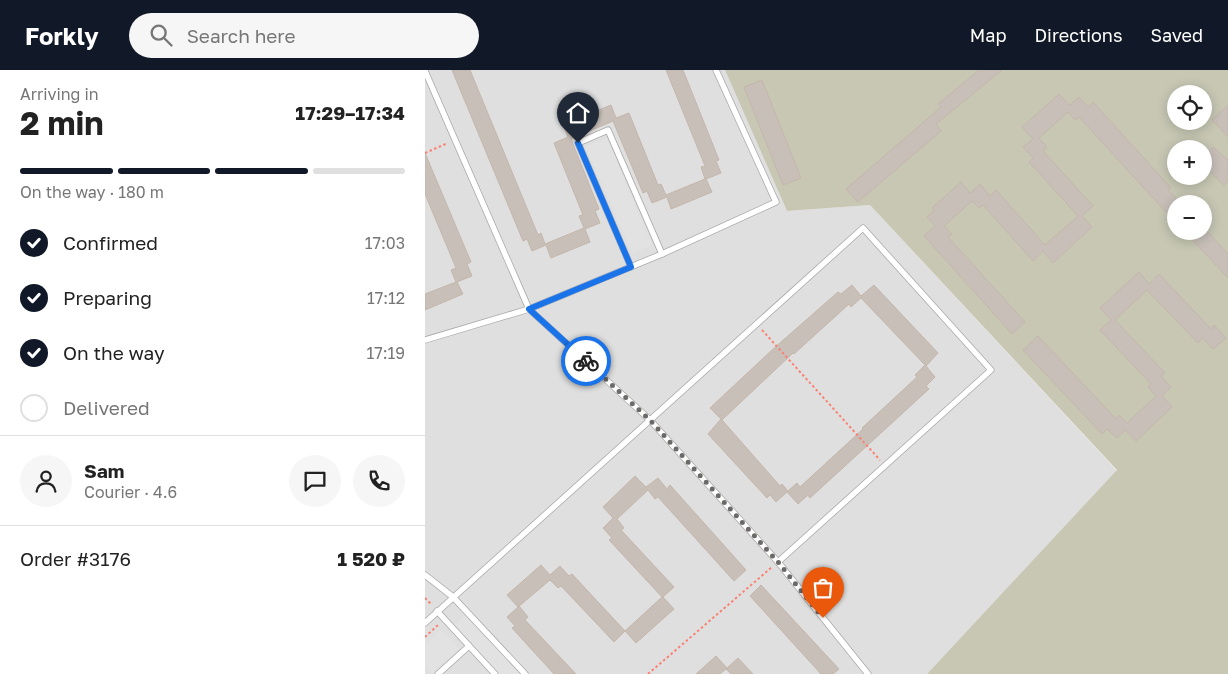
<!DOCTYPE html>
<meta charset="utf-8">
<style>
:root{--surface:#fff;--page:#f6f6f6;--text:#222;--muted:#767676;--line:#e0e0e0;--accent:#111827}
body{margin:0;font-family:"Golos Text",sans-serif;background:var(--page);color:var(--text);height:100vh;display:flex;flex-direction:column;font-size:19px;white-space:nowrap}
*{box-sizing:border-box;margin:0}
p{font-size:16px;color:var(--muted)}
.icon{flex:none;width:28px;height:28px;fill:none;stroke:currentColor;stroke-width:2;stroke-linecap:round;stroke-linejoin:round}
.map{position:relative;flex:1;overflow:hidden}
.drawer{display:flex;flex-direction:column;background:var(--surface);width:425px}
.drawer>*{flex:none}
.buttons{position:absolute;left:742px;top:15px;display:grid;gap:10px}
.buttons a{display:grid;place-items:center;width:45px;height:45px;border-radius:50%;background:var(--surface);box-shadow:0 2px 12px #0003;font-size:25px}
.pin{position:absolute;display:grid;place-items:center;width:42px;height:42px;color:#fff;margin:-51px -21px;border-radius:50% 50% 50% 0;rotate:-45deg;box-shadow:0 0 5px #0007}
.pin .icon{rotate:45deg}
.courier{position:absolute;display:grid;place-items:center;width:50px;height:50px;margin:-25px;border:4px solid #1a73e8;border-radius:50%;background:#fff;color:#222;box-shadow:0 1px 6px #0007}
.overview em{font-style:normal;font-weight:700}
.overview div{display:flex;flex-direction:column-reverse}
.overview{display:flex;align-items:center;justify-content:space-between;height:85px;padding:0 20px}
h1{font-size:32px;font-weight:700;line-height:38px}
.bar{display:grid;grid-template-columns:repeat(4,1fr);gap:8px 5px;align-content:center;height:60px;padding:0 20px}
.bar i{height:6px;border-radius:4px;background:var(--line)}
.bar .on{background:var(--accent)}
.bar p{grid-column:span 4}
.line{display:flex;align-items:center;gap:12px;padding:0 20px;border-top:1px solid var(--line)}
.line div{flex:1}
.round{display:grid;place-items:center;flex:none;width:52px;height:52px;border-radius:26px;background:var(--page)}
ol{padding:0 20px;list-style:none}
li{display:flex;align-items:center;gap:15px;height:55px}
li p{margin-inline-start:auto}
li .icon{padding:5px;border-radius:50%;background:var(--accent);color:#fff;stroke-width:4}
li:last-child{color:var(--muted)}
li i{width:28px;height:28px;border:2px solid var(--line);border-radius:50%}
header{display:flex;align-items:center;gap:30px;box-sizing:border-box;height:70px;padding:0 25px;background:var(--accent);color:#fff}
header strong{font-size:24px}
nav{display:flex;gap:28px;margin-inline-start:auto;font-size:18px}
.search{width:350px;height:45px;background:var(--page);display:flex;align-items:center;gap:12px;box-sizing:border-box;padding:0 18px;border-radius:28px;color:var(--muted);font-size:19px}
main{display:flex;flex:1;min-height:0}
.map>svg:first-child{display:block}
.residential{fill:#e0dfdf}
.construction{fill:#c7c7b4;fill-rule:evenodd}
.parking{fill:#e2e2e2}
.building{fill:#c7bfb8;stroke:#c4b6ab;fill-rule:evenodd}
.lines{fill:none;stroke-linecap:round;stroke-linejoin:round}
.service-casing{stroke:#a9a9a9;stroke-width:7}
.path{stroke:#fa8072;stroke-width:2;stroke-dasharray:2.5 2.5;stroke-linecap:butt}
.service{stroke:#fff;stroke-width:5.5}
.done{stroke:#6b6a68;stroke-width:5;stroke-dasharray:0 9}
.route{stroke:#1a73e8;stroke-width:6}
</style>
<header>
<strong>Forkly</strong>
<div class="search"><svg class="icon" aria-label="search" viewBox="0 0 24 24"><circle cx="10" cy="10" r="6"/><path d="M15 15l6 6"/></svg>Search here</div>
<nav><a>Map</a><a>Directions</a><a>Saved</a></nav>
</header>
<main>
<section class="drawer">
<div class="overview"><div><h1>2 min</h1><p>Arriving in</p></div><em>17:29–17:34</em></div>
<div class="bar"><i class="on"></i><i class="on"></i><i class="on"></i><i></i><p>On the way · 180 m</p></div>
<ol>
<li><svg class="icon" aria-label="check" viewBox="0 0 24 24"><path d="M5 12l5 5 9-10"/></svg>Confirmed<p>17:03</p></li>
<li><svg class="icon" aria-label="check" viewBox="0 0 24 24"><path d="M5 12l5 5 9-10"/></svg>Preparing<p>17:12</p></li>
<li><svg class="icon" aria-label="check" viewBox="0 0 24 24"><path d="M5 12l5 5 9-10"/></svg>On the way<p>17:19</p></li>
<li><i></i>Delivered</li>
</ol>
<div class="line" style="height:90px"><a class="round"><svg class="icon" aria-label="person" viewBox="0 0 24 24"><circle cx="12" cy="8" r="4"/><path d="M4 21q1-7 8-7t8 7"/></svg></a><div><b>Sam</b><p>Courier · 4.6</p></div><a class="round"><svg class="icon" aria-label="chat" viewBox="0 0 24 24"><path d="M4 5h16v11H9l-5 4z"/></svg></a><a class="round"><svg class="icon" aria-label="phone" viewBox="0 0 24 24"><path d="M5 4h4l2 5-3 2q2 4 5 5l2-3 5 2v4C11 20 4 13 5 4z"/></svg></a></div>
<div class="line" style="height:65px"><div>Order #3176</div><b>1 520 ₽</b></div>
</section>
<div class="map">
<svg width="803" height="604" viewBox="0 0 803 604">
<rect width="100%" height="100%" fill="#f2efe9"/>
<polygon class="residential" points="0,0 300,0 362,141 445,135 692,401 502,604 0,604"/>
<path class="construction" d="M300,0H803V604H502L692,400L445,135L362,141ZM751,24H779V51H751ZM751,79H779V106H751ZM751,134H779V161H751Z"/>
<g class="parking">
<polygon points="182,68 227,175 207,183 161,77"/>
<polygon points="42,544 97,604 73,604 29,556"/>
<polygon points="16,560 34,579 6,604 0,598 0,575"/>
</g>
<g class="building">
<polygon points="27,0 45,0 113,165 116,163 120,174 159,158 154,146 158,145 129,73 143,67 138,55 186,35 191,48 204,43 233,115 236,114 241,125 280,109 276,97 280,96 241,0 258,0 294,90 291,91 296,103 281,109 287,122 246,139 242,127 227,133 222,121 218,123 188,51 146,69 174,139 170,141 175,153 160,159 165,172 126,188 121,175 107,181 102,169 98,171"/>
<polygon points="554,0 577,0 511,54 516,61 433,132 421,119 516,37 513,34"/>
<polygon points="337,10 376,108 358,115 319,17"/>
<polygon points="634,24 645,35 654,27 663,37 668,32 746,118 743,120 751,128 751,153 654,47 650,50 643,42 614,68 622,77 618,81 668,136 657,146 667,157 628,193 618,181 608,191 558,135 554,138 547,131 519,156 527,164 523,167 600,252 587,264 499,166 510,156 502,147 509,140 507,138 536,112 545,123 555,114 565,126 571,120 620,175 653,146 604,92 608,88 598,77 608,69 597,57"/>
<polygon points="803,35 803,67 787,50"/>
<polygon points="788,77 803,90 803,111 799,115 779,96 779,86"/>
<polygon points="0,83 46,192 42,194 47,206 32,212 38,224 0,240 0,224 31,212 26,200 31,198 0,124"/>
<polygon points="759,161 782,161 803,184 803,208"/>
<polygon points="714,202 724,214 734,204 786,259 789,255 801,268 788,279 778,268 773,273 722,220 690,250 740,303 736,306 746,317 737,326 747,337 711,371 700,360 692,368 682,359 677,364 598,280 613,266 691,349 694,345 702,353 731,326 723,317 726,314 675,260 686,250 675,238"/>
<path d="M427,215L436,226L449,215L513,283L501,296L510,307L501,316L504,319L385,428L383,425L373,434L362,422L351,432L345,425L342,428L283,364L296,349L285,338L348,279L413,222L416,224ZM436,228L500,295L490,305L492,307L437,358L438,359L375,417L372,413L363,421L357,414L355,416L297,350L368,283L369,284L424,234L426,237Z"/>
<polygon points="210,406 221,417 233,408 242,419 245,415 321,500 309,511 233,427 230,429 223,420 192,449 199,458 196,460 249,517 238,527 249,539 211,573 200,561 189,572 136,516 133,518 125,510 93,537 94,536 103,547 100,550 151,604 129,604 87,558 90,556 82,547 93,537 82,525 116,495 125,505 135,496 144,506 147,504 200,561 237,527 184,470 187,468 178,458 188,448 178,437"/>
<polygon points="336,515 414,599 408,604 396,604 325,526"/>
<polygon points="291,586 302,598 295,604 271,604"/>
<polygon points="313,588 328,604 306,604 301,599"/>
</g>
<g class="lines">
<g class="service-casing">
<g id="service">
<polyline points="0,1 104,239 225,350 353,492 443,604"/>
<polyline points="206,197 153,73 183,60 237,184"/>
<polyline points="0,270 104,239 237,184 351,132 291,0"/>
<polyline points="0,505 28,527 100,604"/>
<polyline points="12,541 70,604"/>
<polyline points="0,553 438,158 566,300 353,492"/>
<polyline points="13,604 44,576"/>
</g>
</g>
<g class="path">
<polyline points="0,83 23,73"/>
<polyline points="337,260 455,390"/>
<polyline points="0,528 7,535"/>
<polyline points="0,567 13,555"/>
<polyline points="223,604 347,497"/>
</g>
<use href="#service" class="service"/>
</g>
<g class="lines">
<polyline class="done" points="161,291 225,350 353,492 398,548"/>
<polyline class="route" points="153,73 206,197 104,239 161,291"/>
</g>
</svg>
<div class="buttons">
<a><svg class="icon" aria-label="locate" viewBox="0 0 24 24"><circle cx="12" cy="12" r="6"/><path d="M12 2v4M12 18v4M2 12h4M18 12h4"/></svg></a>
<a>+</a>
<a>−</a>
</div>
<div class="pin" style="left:398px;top:548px;background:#ea580c"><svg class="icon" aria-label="bag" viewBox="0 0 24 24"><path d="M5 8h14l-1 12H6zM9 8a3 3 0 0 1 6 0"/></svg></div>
<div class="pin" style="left:153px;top:73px;background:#1f2937"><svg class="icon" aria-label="home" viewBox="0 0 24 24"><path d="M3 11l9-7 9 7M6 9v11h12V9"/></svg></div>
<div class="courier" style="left:161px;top:291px"><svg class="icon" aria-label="bike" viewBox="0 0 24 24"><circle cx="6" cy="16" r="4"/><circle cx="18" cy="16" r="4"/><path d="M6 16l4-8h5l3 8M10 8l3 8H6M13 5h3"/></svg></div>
</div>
</main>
